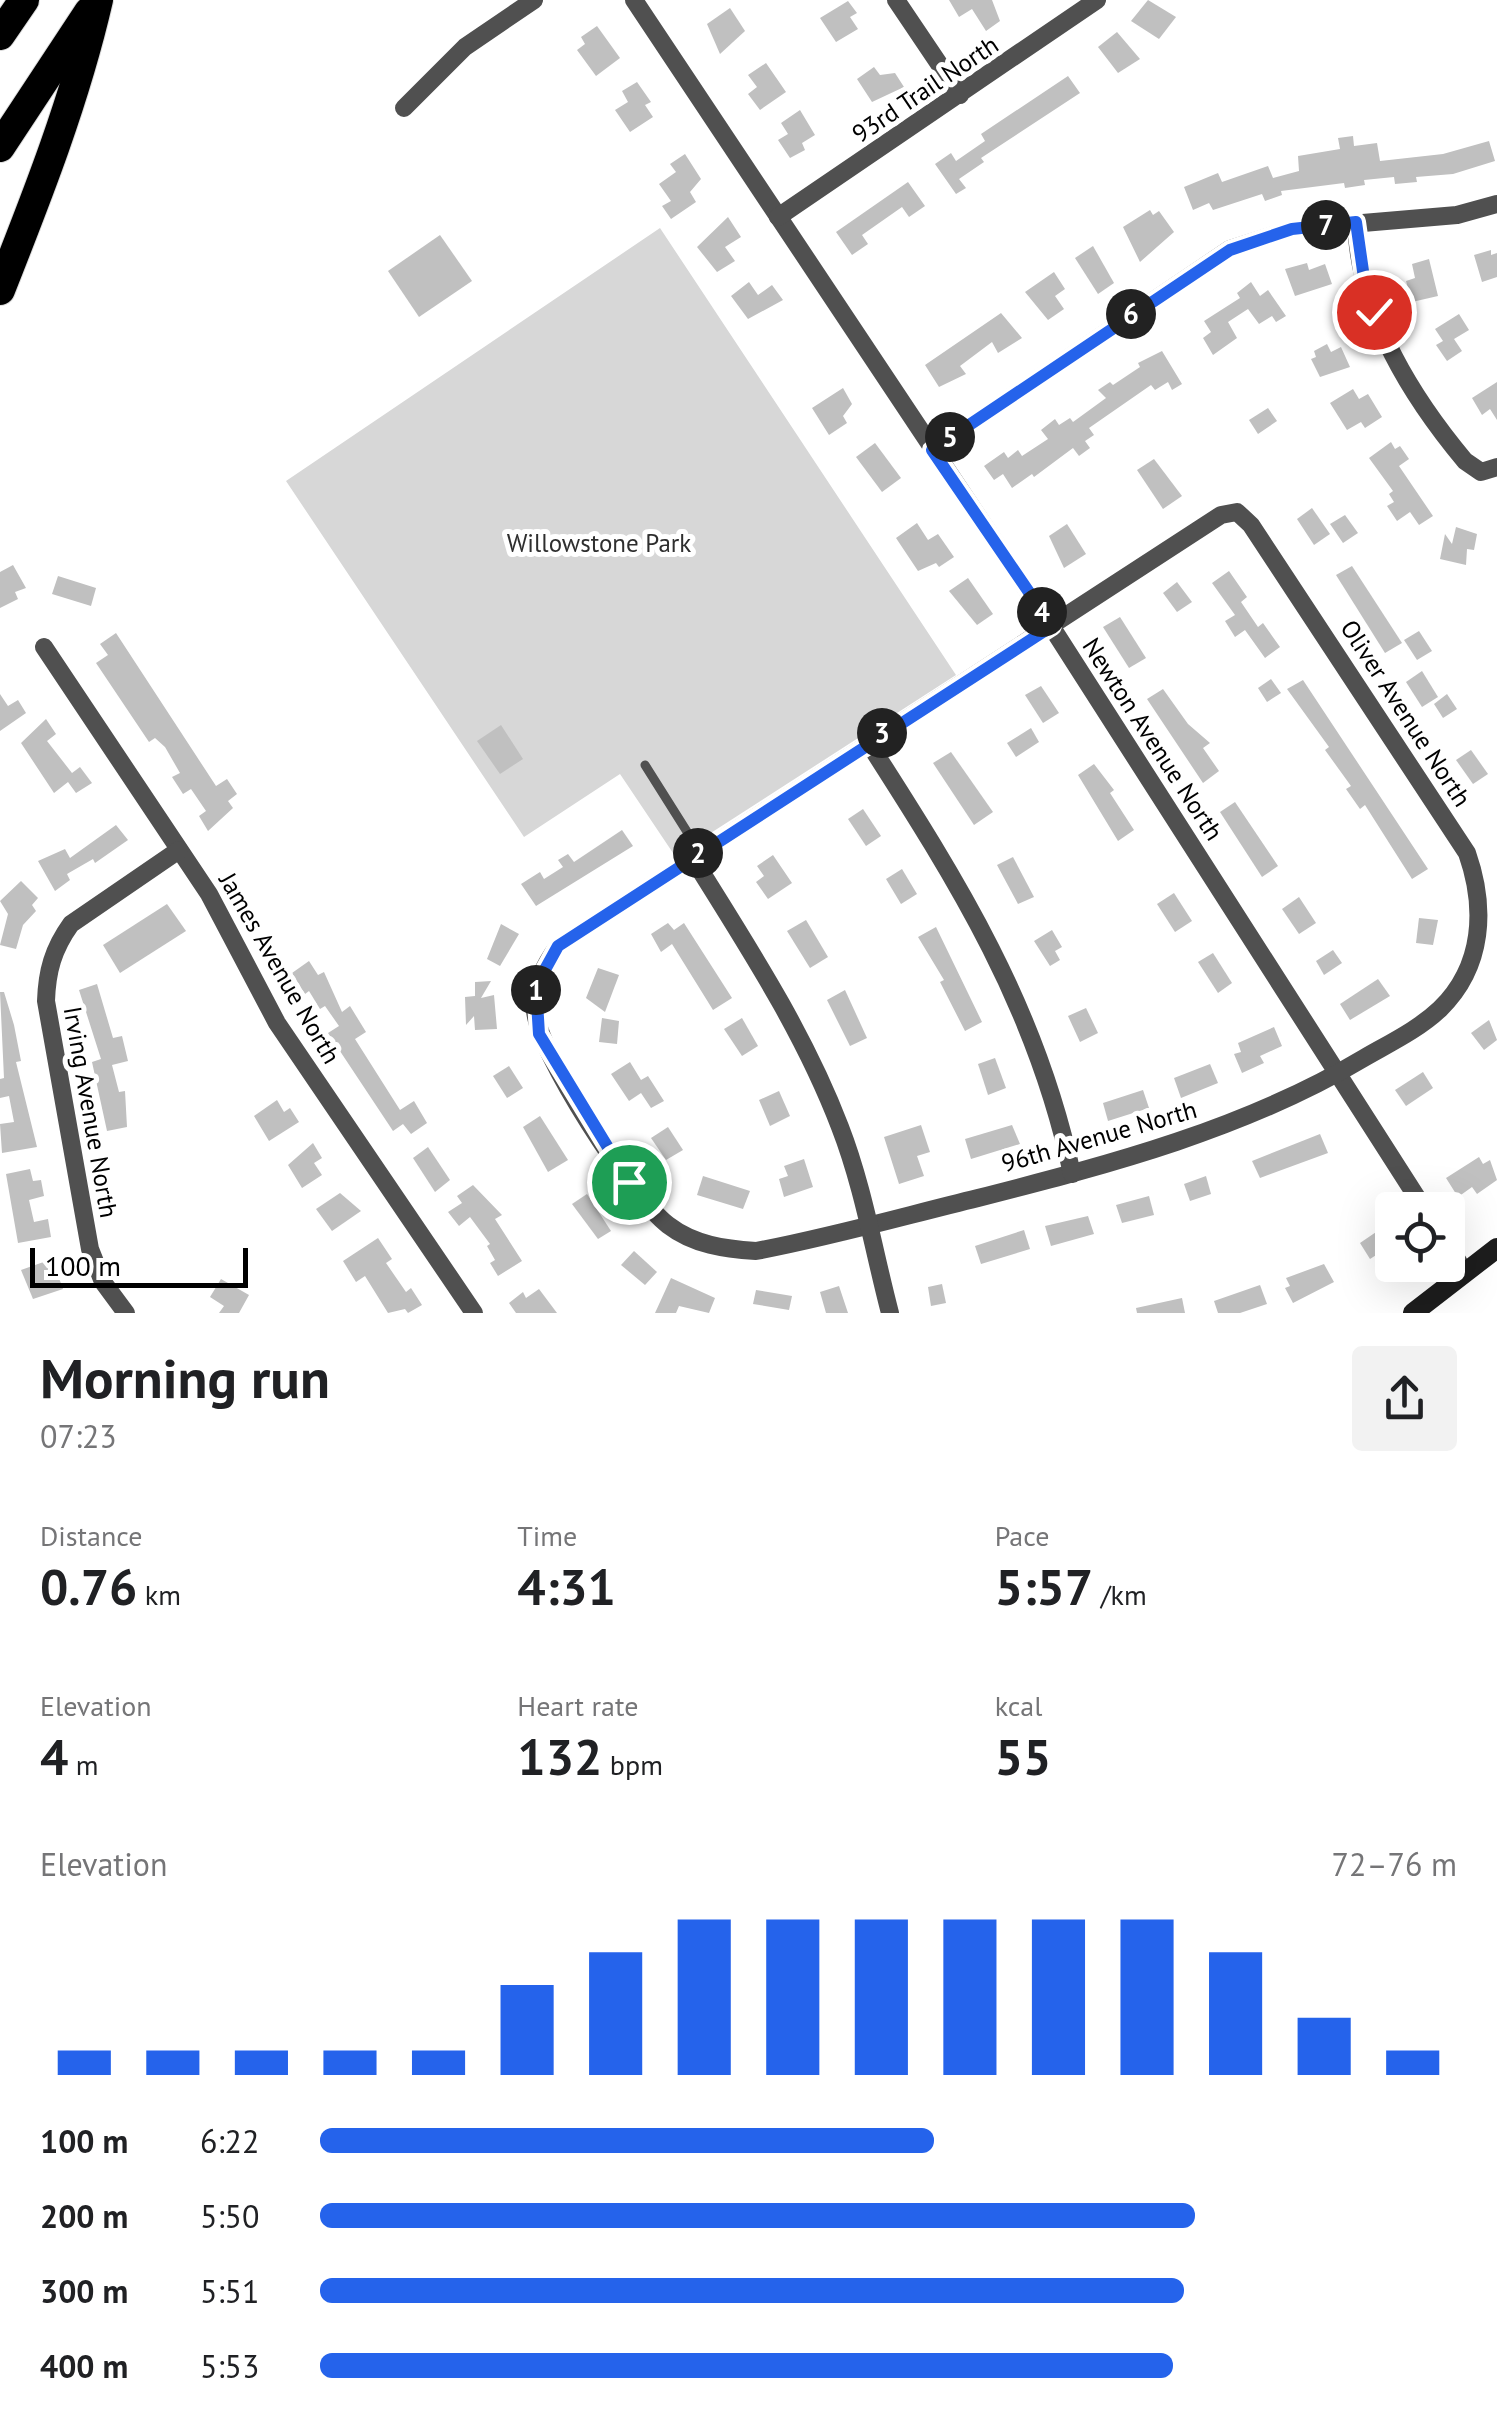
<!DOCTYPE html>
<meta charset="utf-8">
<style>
body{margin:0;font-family:"PT Sans",sans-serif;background:#f2f2f2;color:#202124;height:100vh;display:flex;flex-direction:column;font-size:38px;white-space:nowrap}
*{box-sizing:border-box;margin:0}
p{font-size:32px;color:#757577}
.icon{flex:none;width:55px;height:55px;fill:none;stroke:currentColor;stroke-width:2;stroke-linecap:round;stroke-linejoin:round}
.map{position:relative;height:1313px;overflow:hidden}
.drawer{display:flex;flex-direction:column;background:#fff;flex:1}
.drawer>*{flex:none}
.fabs{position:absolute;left:1375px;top:1192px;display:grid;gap:20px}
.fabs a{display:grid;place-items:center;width:90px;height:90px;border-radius:10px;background:#fff;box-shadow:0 10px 40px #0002;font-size:50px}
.scale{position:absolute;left:30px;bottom:25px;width:218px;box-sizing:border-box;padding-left:10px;border:5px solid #000;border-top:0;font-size:28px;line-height:35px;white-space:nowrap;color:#000;-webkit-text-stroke:8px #fff;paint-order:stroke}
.pin{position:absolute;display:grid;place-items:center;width:85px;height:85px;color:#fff;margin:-42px;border:5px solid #fff;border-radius:50%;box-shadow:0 2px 10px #0007}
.km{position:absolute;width:50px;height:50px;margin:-25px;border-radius:50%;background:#222;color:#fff;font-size:28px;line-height:50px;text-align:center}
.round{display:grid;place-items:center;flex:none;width:105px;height:105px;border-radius:10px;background:#f2f2f2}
.headline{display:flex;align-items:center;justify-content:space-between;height:170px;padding:0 40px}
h1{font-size:55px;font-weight:600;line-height:75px}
.figures{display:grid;grid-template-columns:repeat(3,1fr);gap:15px;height:170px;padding:10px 40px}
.figures div{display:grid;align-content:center}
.figures b{font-size:50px;font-weight:600}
.figures small{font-size:28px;font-weight:400}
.figures p{font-size:28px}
.chart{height:280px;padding:20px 40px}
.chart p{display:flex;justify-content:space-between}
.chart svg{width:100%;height:180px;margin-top:10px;stroke:#2563eb;stroke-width:6}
ul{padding:0 40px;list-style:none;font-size:32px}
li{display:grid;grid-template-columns:160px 120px 1fr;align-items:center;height:75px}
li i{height:25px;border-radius:12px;background:#2563eb}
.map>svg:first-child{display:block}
.green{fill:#d7d7d7}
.building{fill:#c0c0c0}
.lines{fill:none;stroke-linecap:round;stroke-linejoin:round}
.highway-casing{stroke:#dbdbdb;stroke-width:32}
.lane{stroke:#505050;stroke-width:9}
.street{stroke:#505050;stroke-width:18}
.secondary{stroke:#1d1d1d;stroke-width:20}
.highway{stroke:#000;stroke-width:30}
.route-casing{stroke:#fff;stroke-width:20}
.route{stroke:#2563eb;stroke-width:12}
.labels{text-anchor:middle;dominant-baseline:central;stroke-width:10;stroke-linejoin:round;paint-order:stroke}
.street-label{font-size:25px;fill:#000;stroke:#fff}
.park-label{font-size:25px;fill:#2e2e2e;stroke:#fff}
</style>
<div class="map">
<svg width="1497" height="1313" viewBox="0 0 1497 1313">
<rect width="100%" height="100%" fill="#fff"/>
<!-- green -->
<polygon class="green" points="660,228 956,675 675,856 620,774 524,837 286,481"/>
<!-- building -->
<g class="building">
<polygon points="949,0 992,0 1000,21 986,31 972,9 959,17"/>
<polygon points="1148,0 1176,17 1159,39 1131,21"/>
<polygon points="848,1 857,13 850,17 858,29 836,42 820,18"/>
<polygon points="730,8 745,31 720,54 707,24"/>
<polygon points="597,26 620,58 596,76 577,50 585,44 581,37"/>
<polygon points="1117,32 1140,59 1118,73 1098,47"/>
<polygon points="766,63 786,92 760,110 748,94 757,87 748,75"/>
<polygon points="874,67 880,75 895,73 904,87 872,102 857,79"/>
<polygon points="1068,76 1080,93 981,158 984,162 959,179 966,188 956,194 935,164 951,153 956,161 985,141 981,134"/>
<polygon points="637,82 651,102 645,105 653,117 630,132 615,110 628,102 622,91"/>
<polygon points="800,110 815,135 802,143 805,150 790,158 778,140 788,134 781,123"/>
<polygon points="1353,136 1354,146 1377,143 1380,161 1443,154 1489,141 1495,161 1453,174 1416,177 1417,182 1395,184 1394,177 1364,180 1365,185 1345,188 1344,183 1281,191 1282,195 1265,201 1262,194 1213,210 1209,203 1193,210 1184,187 1218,173 1222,182 1268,166 1273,178 1299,171 1298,156 1340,149 1338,138"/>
<polygon points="685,154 701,179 690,192 696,202 671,219 662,206 671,201 659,184 676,172 670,164"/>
<polygon points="908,182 925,206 909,217 902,207 862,235 868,244 852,255 836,232"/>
<polygon points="1150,210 1153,215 1159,211 1174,232 1140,262 1123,227"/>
<polygon points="728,217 741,237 725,247 735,261 717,272 697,247"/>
<polygon points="440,235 472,281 419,317 388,271"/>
<polygon points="1093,246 1114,283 1098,294 1075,258"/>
<polygon points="1491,250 1491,255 1497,253 1497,277 1482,282 1474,255"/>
<polygon points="1429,259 1438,296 1412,302 1406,281 1415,278 1412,264"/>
<polygon points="1307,263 1309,270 1325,264 1332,284 1295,296 1285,269"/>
<polygon points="1054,272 1065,289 1055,296 1064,309 1048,320 1025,292"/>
<polygon points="749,282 758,295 772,285 783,300 748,319 731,296"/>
<polygon points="1251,282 1260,296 1268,290 1286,316 1276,322 1272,316 1259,324 1248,309 1228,322 1237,338 1213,355 1203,338 1211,332 1204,321 1240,298 1237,293"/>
<polygon points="1001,313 1022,338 998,353 992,342 960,366 966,374 939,387 925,365"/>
<polygon points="1459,314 1469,330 1454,339 1462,351 1447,361 1436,345 1443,341 1435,329"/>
<polygon points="1327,344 1331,352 1341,347 1350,367 1320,377 1311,359 1316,357 1314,351"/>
<polygon points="1162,351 1182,384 1172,390 1168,382 1155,390 1151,385 1089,428 1094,435 1085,441 1090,448 1079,456 1073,448 1034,477 1032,474 1012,488 1003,474 994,480 984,466 1004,452 1008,458 1018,450 1022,456 1048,439 1041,430 1055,419 1059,425 1070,418 1073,422 1106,398 1098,390 1110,382 1113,385 1140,367 1138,363"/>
<polygon points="1497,382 1497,420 1490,409 1482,415 1472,398"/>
<polygon points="843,388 852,404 843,416 847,423 829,435 812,408"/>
<polygon points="1353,389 1359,399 1368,394 1382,417 1365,428 1361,422 1347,430 1330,403"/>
<polygon points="1268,408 1277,421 1258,434 1249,420"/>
<polygon points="1391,442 1395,449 1400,446 1409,459 1399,466 1433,516 1419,525 1410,512 1397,521 1387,506 1394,502 1389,494 1393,491 1369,458"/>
<polygon points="875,443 901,478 882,492 856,457"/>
<polygon points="1154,459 1182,496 1163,509 1137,470"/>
<polygon points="1312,508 1330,534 1314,545 1297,519"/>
<polygon points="1345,515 1358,533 1343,543 1330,524"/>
<polygon points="917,523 928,540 938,534 954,557 939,567 936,563 918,571 896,538"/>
<polygon points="1067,524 1086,554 1064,568 1049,536"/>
<polygon points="1456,527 1477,534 1474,550 1467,549 1466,565 1440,559 1445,534 1452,544"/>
<polygon points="13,565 26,588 15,592 18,599 0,608 0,572"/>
<polygon points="1352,566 1402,643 1385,653 1336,575"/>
<polygon points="1229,571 1247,597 1241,602 1258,627 1263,623 1280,647 1265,658 1245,630 1235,637 1225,621 1235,615 1212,583"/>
<polygon points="58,576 96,588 91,606 52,594"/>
<polygon points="968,578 993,614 977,625 949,591"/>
<polygon points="1177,582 1192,602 1177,612 1163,593"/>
<polygon points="1120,617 1146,658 1129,668 1103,627"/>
<polygon points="1419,631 1432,651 1417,660 1404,640"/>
<polygon points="116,633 216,786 227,779 237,794 228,801 233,808 208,831 199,816 206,811 191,789 183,794 172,777 180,773 165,747 155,738 149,742 96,663 108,655 100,644"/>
<polygon points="1422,671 1438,697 1422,707 1406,682"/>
<polygon points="1271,679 1281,693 1267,702 1258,688"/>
<polygon points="1303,680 1428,869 1412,879 1365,805 1360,809 1346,789 1351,786 1325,750 1329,747 1287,689"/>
<polygon points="1041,686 1059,713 1043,723 1025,695"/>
<polygon points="1163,689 1188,724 1210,743 1203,748 1219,771 1203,783 1147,699"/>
<polygon points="0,694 8,706 18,700 26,713 0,731"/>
<polygon points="1447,694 1457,709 1443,718 1434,704"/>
<polygon points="46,719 56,734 47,741 72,773 80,767 92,783 76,793 68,782 54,793 21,743"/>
<polygon points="501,725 523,759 500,774 477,741"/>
<polygon points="1031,728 1039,742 1016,757 1007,743"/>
<polygon points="1471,750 1488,774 1473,784 1456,760"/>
<polygon points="951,752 993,812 974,825 933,763"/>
<polygon points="1094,764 1114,790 1110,793 1134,830 1118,841 1078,775"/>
<polygon points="1235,802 1278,866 1262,877 1220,812"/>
<polygon points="863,809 881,836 866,846 848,819"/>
<polygon points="116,825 128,840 95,863 93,859 67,874 70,880 55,891 38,861 65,849 70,858"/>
<polygon points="622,830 633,846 536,906 521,884 540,872 544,879 563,867 558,860 568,854 574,862"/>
<polygon points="773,855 792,883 768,899 756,882 764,876 757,866"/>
<polygon points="1013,857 1034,897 1018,904 997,865"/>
<polygon points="902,869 917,894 901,904 886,879"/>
<polygon points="21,881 38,898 32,905 36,911 23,925 16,949 0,945 8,914 0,901"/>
<polygon points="1174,893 1192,921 1175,932 1157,904"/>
<polygon points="1299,897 1316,923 1299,934 1282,909"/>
<polygon points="167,904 186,931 120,973 103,945"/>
<polygon points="1419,918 1438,920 1433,945 1416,943"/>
<polygon points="806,920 828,957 810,968 787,931"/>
<polygon points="668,923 674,930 684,923 732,998 713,1010 672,944 661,952 651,934"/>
<polygon points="501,924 519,934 500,966 487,959"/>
<polygon points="936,927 982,1022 965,1031 940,982 944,980 918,937"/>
<polygon points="1052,930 1062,947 1055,951 1060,960 1050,966 1034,941"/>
<polygon points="1333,950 1342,963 1324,975 1316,961"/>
<polygon points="1213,953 1232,983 1218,993 1198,962"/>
<polygon points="309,961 318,975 324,972 342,1012 350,1006 366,1032 355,1039 400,1110 414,1101 427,1123 411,1134 403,1124 393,1131 328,1033 339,1026 325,1006 320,1009 309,991 305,994 292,973"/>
<polygon points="598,968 619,975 605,1012 586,998"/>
<polygon points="1378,979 1390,996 1350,1020 1340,1004"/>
<polygon points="491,981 481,998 494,995 497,1029 475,1030 474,1016 466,1025 465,997 475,996 475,982"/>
<polygon points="97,984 113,1038 122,1036 128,1061 112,1065 119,1092 125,1091 127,1127 107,1131 92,1062 101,1059 79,990"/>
<polygon points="845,990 867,1038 850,1046 827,1000"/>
<polygon points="0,992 4,992 14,1025 21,1061 16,1062 37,1147 2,1153 0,1124 14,1122 9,1096 0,1098 0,1079 4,1078"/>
<polygon points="1086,1008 1098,1033 1080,1042 1068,1016"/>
<polygon points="602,1018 619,1021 617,1044 599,1042"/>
<polygon points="742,1018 758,1046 742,1056 724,1029"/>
<polygon points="1489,1020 1497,1040 1484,1050 1471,1033"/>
<polygon points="1274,1027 1282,1046 1260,1056 1264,1063 1242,1073 1234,1054 1241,1052 1238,1043"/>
<polygon points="995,1058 1006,1088 988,1095 978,1064"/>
<polygon points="630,1062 641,1080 648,1076 664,1101 651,1108 641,1093 629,1101 611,1074"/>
<polygon points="1210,1064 1218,1083 1181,1098 1174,1078"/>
<polygon points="509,1066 523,1088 507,1098 493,1076"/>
<polygon points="1423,1072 1433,1088 1406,1106 1395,1090"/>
<polygon points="1143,1090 1149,1108 1108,1121 1103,1103"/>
<polygon points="779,1091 790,1116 770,1126 759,1100"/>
<polygon points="277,1100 284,1112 290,1108 299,1122 269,1141 254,1116"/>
<polygon points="540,1116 568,1160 548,1172 523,1127"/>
<polygon points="921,1125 930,1152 917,1156 924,1176 899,1184 884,1137"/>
<polygon points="1012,1125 1020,1144 971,1159 965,1139"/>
<polygon points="668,1127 683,1150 666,1160 651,1138"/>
<polygon points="1320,1134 1328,1153 1260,1178 1252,1161"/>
<polygon points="313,1143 322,1158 314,1163 322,1175 302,1188 288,1165"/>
<polygon points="428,1147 450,1180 435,1192 413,1158"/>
<polygon points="1479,1157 1483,1164 1490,1160 1497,1180 1477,1194 1472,1187 1458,1197 1446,1178"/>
<polygon points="804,1159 813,1187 784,1197 779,1179 788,1176 784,1166"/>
<polygon points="30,1169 33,1181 41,1180 44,1196 29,1200 34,1222 48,1219 51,1237 18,1243 6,1174"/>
<polygon points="703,1176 750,1191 743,1209 697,1195"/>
<polygon points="1206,1176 1211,1194 1190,1201 1184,1184"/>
<polygon points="473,1185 502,1215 495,1219 522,1261 498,1276 490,1263 495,1260 487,1246 490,1244 470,1217 459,1226 448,1212 462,1203 457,1196"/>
<polygon points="340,1193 361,1211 332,1231 316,1209"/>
<polygon points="587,1194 611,1231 598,1239 572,1204"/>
<polygon points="1149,1196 1154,1215 1122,1223 1116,1205"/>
<polygon points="1088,1216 1094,1234 1051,1246 1045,1226"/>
<polygon points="1382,1228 1392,1245 1370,1259 1360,1243"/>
<polygon points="1024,1230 1030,1249 981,1264 975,1246"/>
<polygon points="378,1238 392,1259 386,1263 406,1292 411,1288 422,1305 408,1313 405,1309 388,1313 365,1276 356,1282 343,1261"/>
<polygon points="634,1251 657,1272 645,1285 621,1265"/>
<polygon points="52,1259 63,1289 33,1299 21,1270"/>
<polygon points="1324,1264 1334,1282 1293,1303 1285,1288 1290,1286 1286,1278"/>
<polygon points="671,1278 715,1298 709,1313 679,1306 676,1313 655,1313"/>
<polygon points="221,1279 249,1295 239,1313 219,1313 224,1306 210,1297"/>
<polygon points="942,1284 946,1303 931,1306 928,1287"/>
<polygon points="1260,1285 1267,1304 1240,1313 1218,1313 1214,1301"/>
<polygon points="839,1286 848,1313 826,1313 820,1292"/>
<polygon points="539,1289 557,1313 516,1313 509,1303 523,1292 526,1298"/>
<polygon points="756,1290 792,1296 789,1310 753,1304"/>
<polygon points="1182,1298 1185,1313 1137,1313 1136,1308"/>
</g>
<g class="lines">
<!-- highway casing -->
<g class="highway-casing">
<g id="highway">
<polyline points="0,35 24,0"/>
<polyline points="0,147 89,12"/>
<path d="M0 290C38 194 75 100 98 0"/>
</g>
</g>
<!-- lane -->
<polyline class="lane" points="645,765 691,838 692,857"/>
<!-- street -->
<g class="street">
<polyline points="634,0 1051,626 1425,1210"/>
<polyline points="896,0 960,95"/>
<polyline points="404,108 465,47 534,0"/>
<polyline points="778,217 1097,0"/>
<path d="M1356 223C1359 311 1409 394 1465 461L1481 472 1497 467"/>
<polyline points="932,450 1230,249 1292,229 1457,215 1497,204"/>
<path d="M1237 512 1251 525 1467 853C1486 907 1484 966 1440 1009 1419 1029 1390 1043 1364 1058 1245 1129 1111 1164 978 1198 904 1216 831 1237 756 1251 725 1249 694 1245 668 1225 633 1199 537 1052 535 1010 534 985 544 965 558 946L1221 515Z"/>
<polyline points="44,647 209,894 277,1023 474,1313"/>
<path d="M868 742C958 882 1037 1008 1072 1174"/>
<path d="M692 857C746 944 803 1030 840 1127 863 1186 874 1252 890 1313"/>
<polyline points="1448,1245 1464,1271"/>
<path d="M126 1313 103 1282 90 1249 46 1001C47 971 53 949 71 924L179 850"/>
</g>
<!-- secondary -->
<polyline class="secondary" points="1413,1313 1497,1248"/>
<!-- highway -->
<use href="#highway" class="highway"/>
</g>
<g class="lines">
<!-- route casing -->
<g class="route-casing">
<polyline id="route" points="629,1182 539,1034 536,986 558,946 1052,626 932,450 1230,250 1292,229 1356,222 1364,278 1374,312"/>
</g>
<!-- route -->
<use href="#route" class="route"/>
</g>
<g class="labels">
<!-- street labels -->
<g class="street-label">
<text transform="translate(925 89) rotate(-34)">93rd Trail North</text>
<text transform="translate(1406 713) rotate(57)">Oliver Avenue North</text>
<text transform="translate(1153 739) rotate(57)">Newton Avenue North</text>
<text transform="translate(280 968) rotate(60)">James Avenue North</text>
<text transform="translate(91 1112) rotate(80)">Irving Avenue North</text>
<text transform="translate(1099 1136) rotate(-16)">96th Avenue North</text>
</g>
<!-- park labels -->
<g class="park-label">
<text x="599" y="543">Willowstone Park</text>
</g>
</g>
</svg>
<div class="fabs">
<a><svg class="icon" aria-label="locate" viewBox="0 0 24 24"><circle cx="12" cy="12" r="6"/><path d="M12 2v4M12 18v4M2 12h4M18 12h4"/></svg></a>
</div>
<div class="scale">100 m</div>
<div class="pin" style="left:629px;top:1182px;background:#1e9e55"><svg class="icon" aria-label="arrive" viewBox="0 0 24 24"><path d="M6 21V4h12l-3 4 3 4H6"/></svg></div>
<div class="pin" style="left:1374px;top:312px;background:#d93025"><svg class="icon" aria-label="check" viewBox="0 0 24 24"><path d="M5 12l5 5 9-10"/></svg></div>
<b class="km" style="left:536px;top:990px">1</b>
<b class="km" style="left:698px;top:853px">2</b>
<b class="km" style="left:882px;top:733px">3</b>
<b class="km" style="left:1042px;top:612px">4</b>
<b class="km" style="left:950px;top:437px">5</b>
<b class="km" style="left:1131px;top:314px">6</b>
<b class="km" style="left:1326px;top:225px">7</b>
</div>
<section class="drawer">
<div class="headline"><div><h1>Morning run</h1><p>07:23</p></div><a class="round"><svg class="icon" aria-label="share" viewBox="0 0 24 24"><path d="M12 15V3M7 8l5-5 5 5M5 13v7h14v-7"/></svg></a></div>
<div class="figures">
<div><p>Distance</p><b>0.76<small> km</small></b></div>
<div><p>Time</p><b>4:31</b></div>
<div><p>Pace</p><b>5:57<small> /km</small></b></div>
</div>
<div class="figures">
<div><p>Elevation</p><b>4<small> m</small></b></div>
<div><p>Heart rate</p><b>132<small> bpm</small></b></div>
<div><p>kcal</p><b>55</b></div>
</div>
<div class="chart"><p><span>Elevation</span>72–76 m</p>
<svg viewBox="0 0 160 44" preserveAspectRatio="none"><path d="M5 44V38M15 44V38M25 44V38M35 44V38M45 44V38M55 44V22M65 44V14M75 44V6M85 44V6M95 44V6M105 44V6M115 44V6M125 44V6M135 44V14M145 44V30M155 44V38"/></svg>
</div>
<ul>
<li><b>100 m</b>6:22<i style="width:54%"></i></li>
<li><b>200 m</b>5:50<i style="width:77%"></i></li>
<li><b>300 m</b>5:51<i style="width:76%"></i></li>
<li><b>400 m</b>5:53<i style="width:75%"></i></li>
</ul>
</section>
